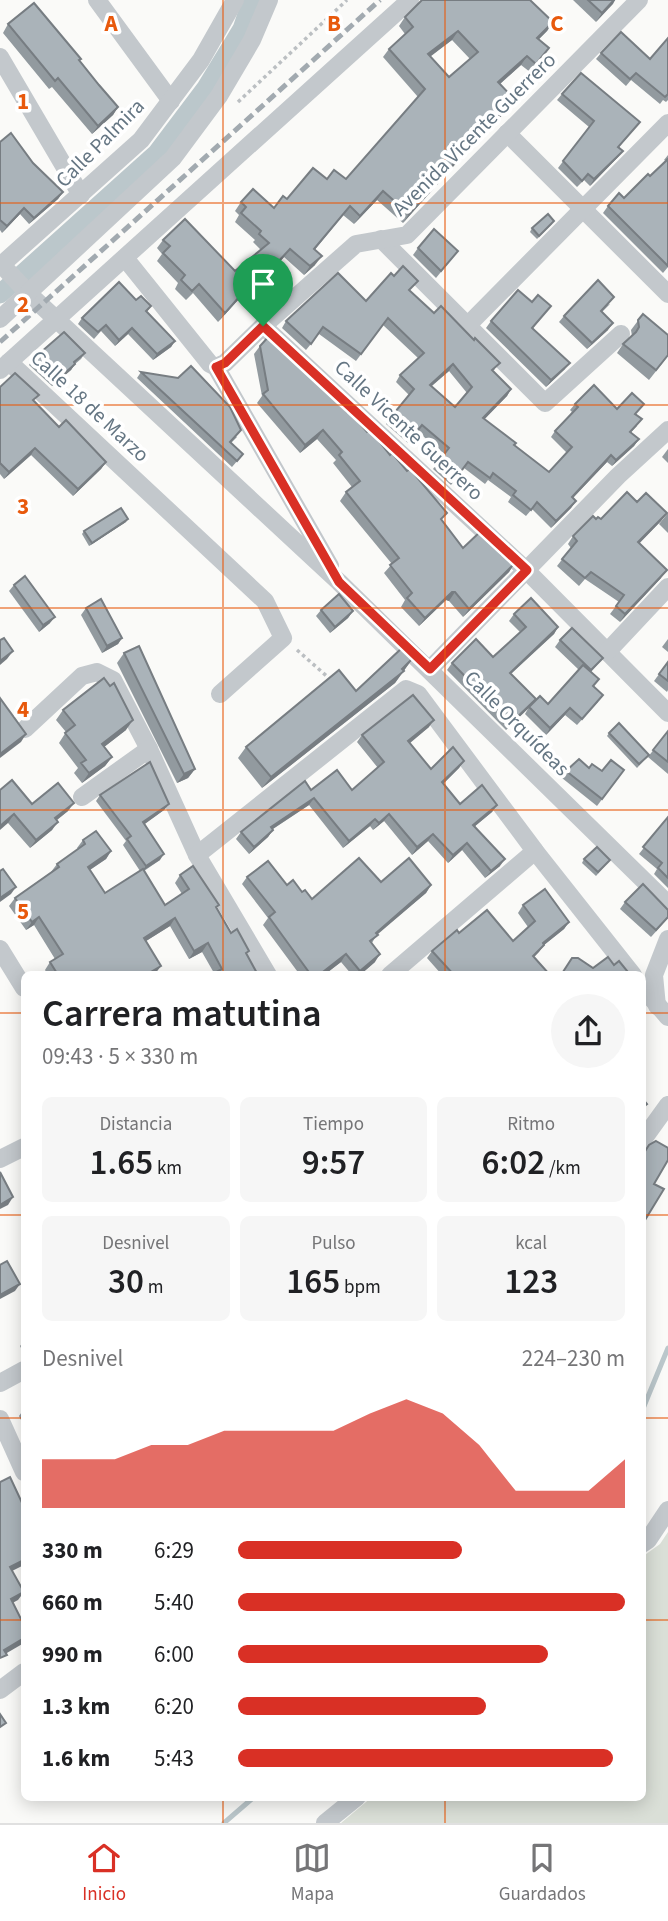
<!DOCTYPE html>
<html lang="es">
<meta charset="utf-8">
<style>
body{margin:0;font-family:"Source Sans 3",sans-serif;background:#f6f6f6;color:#202124;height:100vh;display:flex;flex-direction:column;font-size:26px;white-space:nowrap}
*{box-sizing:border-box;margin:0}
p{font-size:23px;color:#757577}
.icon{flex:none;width:38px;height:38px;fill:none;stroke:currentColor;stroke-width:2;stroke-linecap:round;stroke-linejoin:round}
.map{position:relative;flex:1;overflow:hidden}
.sheet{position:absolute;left:21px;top:971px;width:625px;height:830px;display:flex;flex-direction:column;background:#fff;border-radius:10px;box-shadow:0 4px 18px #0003}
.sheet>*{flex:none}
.pin{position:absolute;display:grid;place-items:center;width:60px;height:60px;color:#fff;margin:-72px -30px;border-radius:50% 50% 50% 0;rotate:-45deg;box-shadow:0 0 7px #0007}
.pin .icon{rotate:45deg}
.round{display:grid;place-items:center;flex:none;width:74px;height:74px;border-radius:37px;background:#f6f6f6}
.headline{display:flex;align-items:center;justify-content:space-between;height:119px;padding:0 21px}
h1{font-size:38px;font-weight:600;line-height:52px}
.figures{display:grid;grid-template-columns:repeat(3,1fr);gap:10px;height:119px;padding:7px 21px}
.figures div{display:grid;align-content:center;border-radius:10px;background:#f6f6f6;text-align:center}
.figures b{font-size:35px;font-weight:600}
.figures small{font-size:19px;font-weight:400}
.figures p{font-size:19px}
.chart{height:196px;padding:14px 21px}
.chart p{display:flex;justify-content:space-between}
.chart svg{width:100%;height:126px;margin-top:7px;fill:#d93025;opacity:.7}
ul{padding:0 21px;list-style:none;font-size:23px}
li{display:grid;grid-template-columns:112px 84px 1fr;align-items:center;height:52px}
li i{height:18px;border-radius:9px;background:#d93025}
.dock{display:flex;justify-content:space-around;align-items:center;height:98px;border-top:2px solid #e0e0e0;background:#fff;font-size:19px;color:#757577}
.dock a{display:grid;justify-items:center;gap:4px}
.dock .active{color:#d93025}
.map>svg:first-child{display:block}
.green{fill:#dadfd7}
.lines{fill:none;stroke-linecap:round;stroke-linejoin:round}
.stream{stroke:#bbc7cb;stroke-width:5}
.canal{stroke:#bbc7cb;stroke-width:19}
.path{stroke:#bbbfc2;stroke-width:3.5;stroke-dasharray:3.5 3.5;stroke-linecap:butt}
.street{stroke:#c3c8cc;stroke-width:18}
.rail{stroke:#a2aab0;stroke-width:5;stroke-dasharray:10 5;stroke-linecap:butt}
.wall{fill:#929a9f;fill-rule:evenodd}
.shaded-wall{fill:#777d82}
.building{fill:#aab3b9;stroke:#777d82;stroke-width:2;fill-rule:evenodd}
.route-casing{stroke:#fff;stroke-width:14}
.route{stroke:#d93025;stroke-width:9}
.grid{fill:none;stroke:#e8590c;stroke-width:2;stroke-opacity:0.55}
.labels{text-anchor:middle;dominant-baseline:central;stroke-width:7;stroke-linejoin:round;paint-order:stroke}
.street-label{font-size:21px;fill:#657683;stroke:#fff}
.grid-label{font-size:23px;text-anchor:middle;font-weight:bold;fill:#e8590c;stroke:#fff;stroke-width:7;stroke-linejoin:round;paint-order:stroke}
</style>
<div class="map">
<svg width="668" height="1823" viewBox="0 0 668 1823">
<rect width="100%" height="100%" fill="#fafaf8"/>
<!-- green -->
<polygon class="green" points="668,1532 668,1823 341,1823 372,1797 642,1797 642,1557 660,1544"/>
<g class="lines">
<!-- stream -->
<g class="stream">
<polyline points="642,1411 668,1348"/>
<polyline points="224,1823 254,1797"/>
</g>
<!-- canal -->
<polyline class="canal" points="0,294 157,153 206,88 242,29 252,0"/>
<!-- path -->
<g class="path">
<polyline points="238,102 347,0"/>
<polyline points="297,650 330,679"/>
</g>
<!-- street -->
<g class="street">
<polyline points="97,0 171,101"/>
<polyline points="0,57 81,195"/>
<polyline points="507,133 668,294"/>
<polyline points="381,239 545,403 621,334"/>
<polyline points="125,258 210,364 216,367 330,566"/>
<polyline points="0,263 29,294 339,582 668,904"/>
<polyline points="0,266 141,140 201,60 235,0"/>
<polyline points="0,319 173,158 219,96 252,40 269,0"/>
<polyline points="263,326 526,570 668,713"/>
<polyline points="467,326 668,123"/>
<polyline points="9,362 265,601 283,638 220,694"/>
<polyline points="216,367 225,363 263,326 356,244 407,235 639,0"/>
<polyline points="0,370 410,0"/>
<polyline points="607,652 668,587"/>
<polyline points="430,669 618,476 668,430"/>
<polyline points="25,729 82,676 97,672 113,680 149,749 197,855 268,975"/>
<polyline points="82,797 149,749"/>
<polyline points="197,855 406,689 418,694 535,851 633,975"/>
<polyline points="0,949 24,988"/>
<polyline points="390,975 535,851"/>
<polyline points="642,987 668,1017"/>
<polyline points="657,1006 654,975 668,939"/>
<polyline points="642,1141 668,1105"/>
<polyline points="0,1159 24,1147"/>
<polyline points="0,1383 24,1370"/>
<polyline points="0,1419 24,1472"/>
<polyline points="642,1544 648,1540 668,1510"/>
<polyline points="0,1690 24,1672"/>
<polyline points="325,1823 357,1797"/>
</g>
<!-- rail -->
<polyline class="rail" points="0,342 380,0"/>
</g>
<!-- wall -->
<g class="wall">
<polygon points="573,0 615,0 596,22"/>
<path d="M405 17 553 22 547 31 538 40 543 57 530 72 521 65 500 84 516 101 509 109 483 133 403 223 377 200 354 224 343 215 314 249 315 265 304 275 284 257 251 293 248 289 218 322 193 293 186 300 175 289 178 283 157 261 162 254 157 248 163 240 235 271 261 250 253 242 255 240 235 222 239 215 235 211 241 202 274 208 287 199 327 179H346L418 97 383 57 389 49 405 34 399 26ZM452 40 470 59 449 77 430 56Z"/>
<polygon points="8,24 80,61 99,85 118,107 113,115 92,134 52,87 49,89 3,33"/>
<polygon points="668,38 668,100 666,102 663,100 660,104 631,80 626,86 596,59 601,53 650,59"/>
<polygon points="562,94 640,122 619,147 623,151 618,157 590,186 584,180 577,187 558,168 589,127 557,100"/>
<polygon points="0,142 33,163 63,192 58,199 29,224 20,214 2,233 0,230"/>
<polygon points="668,155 668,267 663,273 603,213 608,206 624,198 650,176 666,161 664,160"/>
<polygon points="552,224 537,239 530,232 532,228"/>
<polygon points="418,248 458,251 436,278 413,255"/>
<polygon points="136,300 151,306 147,312 175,341 171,347 153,360 128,334 115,346 101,331 94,339 78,324 82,318"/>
<path d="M366 301 495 369 493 371 511 389 507 396 484 419 514 445 549 472 567 453 551 437 555 431 572 412 570 410 575 404 617 409 636 414 637 426 631 432 639 439 634 446 612 466 607 462 573 498 576 501 571 508 551 528 532 509 526 516 508 502 511 497 488 480 485 484 464 468 451 485 433 469 444 454 417 431 408 443 386 424 409 395 396 382 400 375 418 358 383 325 356 361 319 334 306 350 282 328 286 321ZM449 371 467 393 455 407 431 386Z"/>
<polygon points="532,302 551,306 533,328 565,369 546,387 486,328 491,321"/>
<polygon points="610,304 602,312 608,330 587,349 559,322 564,316"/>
<polygon points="643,314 668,356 649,380 617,353 623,344 632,336 631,330"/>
<polygon points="260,346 442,520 463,548 501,554 514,564 509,572 463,617 449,601 446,600 419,626 401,607 405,600 384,573 392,564 340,501 346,492 352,487 333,463 336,460 317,439 300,453 257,403 262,396 254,354"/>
<polygon points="85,353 81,359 75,364 71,370 52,386 29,365 33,359"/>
<polygon points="141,372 237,437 231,443 243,454 232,467 137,378"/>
<polygon points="0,387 34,402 59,427 106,462 101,469 73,496 31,455 4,479 0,474"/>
<polygon points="668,449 668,463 662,457"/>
<polygon points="637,502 667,513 661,521 639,543 661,578 620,622 610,614 619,602 585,579 579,586 557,566 571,548 568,544 573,536 596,519 601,519"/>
<polygon points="668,513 668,533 659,524"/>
<polygon points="126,522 89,546 82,534 84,531"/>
<polygon points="14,585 50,623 39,632 9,591"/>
<polygon points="86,608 122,638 118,644 102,653 81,615"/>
<polygon points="321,610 353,611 348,618 330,633 316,616"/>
<polygon points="514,614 558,627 554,634 511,674 531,705 548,704 579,670 555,647 560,640 603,658 591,672 598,702 577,725 565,715 546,735 525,714 529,707 506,730 447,670 452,663 493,657 520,632 509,621"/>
<polygon points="668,639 668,652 662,647"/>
<polygon points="124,653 195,769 188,778 177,783 117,663"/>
<polygon points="413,658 395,683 262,788 238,758 246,747 356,691"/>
<polygon points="668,662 668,690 667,692 654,681"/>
<polygon points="63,710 126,730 104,747 112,757 105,766 82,783 74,773 78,768 59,743 66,732 56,720"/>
<polygon points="429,727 409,743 431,769 464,761 459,768 443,784 460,804 497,805 492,812 475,826 500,866 485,878 462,850 448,863 428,841 412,855 384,821 373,830 370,826 343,848 309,805 273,829 268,837 249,854 236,839 241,832 311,790 352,790 378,768 357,742 362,735"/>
<polygon points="668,731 668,774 648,757"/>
<polygon points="609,733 649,755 637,768 607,736"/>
<polygon points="589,768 602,771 624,770 597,806 562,778 566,771"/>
<polygon points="0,790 32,804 68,811 57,820 52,830 30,848 8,823"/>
<polygon points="100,795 169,804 164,810 144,824 160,860 144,871 165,905 182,894 175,883 180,875 217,908 231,933 247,955 214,973 202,952 189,959 170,926 146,941 155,974 154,975 48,975 45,970 50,962 55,959 34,925 26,930 9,906 15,898 51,872 57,864 78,849 77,848 83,840 111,851 106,859 90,870 105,893 140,871 123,845 126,841 96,801"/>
<polygon points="668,817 668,888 654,874 657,869 639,854"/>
<polygon points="584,859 610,860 596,876 582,863"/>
<polygon points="247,877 287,885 302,892 312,899 381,882 431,885 426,893 377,934 372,943 375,962 360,975 352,975 341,962 324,975 300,975 263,925 268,918 242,884"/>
<polygon points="625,902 668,918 651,937 620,909"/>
<polygon points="523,905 569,922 564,929 544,945 534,957 550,975 442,975 427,958 432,951 459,933 513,941 528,927 518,913"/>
<polygon points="24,1341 24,1354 20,1346"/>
<polygon points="24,1409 24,1426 19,1416"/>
</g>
<!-- shaded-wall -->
<g class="shaded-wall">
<polygon points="614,0 615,0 613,4 596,22 602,13"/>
<polygon points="553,22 547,31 531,47 537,38"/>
<polygon points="458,31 452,40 422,63 428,54"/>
<polygon points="527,56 521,65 492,91 498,82"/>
<polygon points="516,101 509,109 483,133 403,223 409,214 489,124"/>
<polygon points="118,107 113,115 92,134 98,126"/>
<polygon points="623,151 618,157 590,186 594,179"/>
<polygon points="383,191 377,200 354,224 360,216"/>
<polygon points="63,192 58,199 29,224 34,218"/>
<polygon points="350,206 343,215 308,258 314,249"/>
<polygon points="24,208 20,214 2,233 7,226"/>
<polygon points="290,249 284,257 251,293 257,284"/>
<polygon points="322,256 315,265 304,275 310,266"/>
<polygon points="254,280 248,289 218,322 225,313"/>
<polygon points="613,323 608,330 587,349 592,343"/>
<polygon points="132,328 128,334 115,346 119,340"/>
<polygon points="175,341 171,347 153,360 157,354"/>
<polygon points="570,363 565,369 546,387 551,380"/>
<polygon points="75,364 71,370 52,386 56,381"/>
<polygon points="453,364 449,371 425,392 430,385"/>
<polygon points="511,389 507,396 479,425 483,418"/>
<polygon points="323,430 317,439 300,453 305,445"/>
<polygon points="639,439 634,446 612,466 616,460"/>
<polygon points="35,448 31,455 4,479 9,472"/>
<polygon points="611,455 607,462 567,504 572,497"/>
<polygon points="106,462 101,469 73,496 78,489"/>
<polygon points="576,501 571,508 551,528 556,521"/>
<polygon points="667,513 661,521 633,550 638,542"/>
<polygon points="128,519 126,522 89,546 92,543"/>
<polygon points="514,564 509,572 463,617 469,609"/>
<polygon points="667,570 661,578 620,622 625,614"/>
<polygon points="452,592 455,592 449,601 446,600 419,626 425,618"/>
<polygon points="353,611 348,618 330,633 335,627"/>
<polygon points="55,617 50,623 39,632 43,625"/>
<polygon points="558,627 554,634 505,679 510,673"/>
<polygon points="122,638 118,644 102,653 107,646"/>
<polygon points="13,651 7,659 0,665 0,661"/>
<polygon points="413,658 395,683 262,788 271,777"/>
<polygon points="536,699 531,706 506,730 511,723"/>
<polygon points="570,708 565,715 546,735 550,728"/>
<polygon points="133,720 126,730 95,754 102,744"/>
<polygon points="434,720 429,727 403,749 408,741"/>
<polygon points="26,734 21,742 0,758 0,754"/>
<polygon points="112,757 105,766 82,783 89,773"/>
<polygon points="464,761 459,768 437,790 442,782"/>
<polygon points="195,769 188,778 177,783 184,774"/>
<polygon points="314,798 309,805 265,834 271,827"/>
<polygon points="74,803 68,811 49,826 55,818"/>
<polygon points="169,804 164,810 138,829 143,822"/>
<polygon points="497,805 492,812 468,832 473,825"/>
<polygon points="14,814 8,823 0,830 0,826"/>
<polygon points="389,814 384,821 373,830 379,823"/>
<polygon points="375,819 370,826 343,848 349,841"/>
<polygon points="58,822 52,830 30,848 36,840"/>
<polygon points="273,830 268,837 249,854 254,847"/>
<polygon points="433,834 428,841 412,855 417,847"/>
<polygon points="467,843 462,850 448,863 453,855"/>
<polygon points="111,851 106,859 82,875 88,867"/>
<polygon points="164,854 160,860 141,872 146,866"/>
<polygon points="505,859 500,866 485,878 491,871"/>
<polygon points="431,885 426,893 371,940 376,933"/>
<polygon points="16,887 11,894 0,902 0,898"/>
<polygon points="39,917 34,925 26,930 32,922"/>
<polygon points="175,918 170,926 138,946 144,938"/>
<polygon points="569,922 564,929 544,945 539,952 528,963 543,943"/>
<polygon points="208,943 202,952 189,959 194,951"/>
<polygon points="346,954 341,962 324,975 319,975"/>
<polygon points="380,954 375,962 360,975 358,975 360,971"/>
<polygon points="161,966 155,974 149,975 151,972"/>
<polygon points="13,1197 8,1205 0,1209 0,1205"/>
<polygon points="20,1284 15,1291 0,1299 0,1295"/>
<polygon points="24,1560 24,1565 4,1575 10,1567"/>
<polygon points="24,1592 18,1600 5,1607 11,1599"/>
<polygon points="24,1638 24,1643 0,1657 4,1650"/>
</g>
<!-- building -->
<g class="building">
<path d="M422 0H530L553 22 537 38 549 48 536 64 527 56 498 82 516 101 489 124 409 214 383 191 360 216 350 206 314 249 322 256 310 266 290 249 257 284 254 280 225 313 199 284 192 291 181 280 185 275 163 253 170 246 163 240 185 219 235 271 269 243 259 234 261 231 241 213 246 207 241 202 253 189 274 208 283 196 287 199 313 168 327 179 334 170 346 179 425 89 389 49 413 27 405 17ZM458 31 478 52 449 77 428 54Z"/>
<polygon points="588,0 614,0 602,13"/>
<polygon points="34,3 81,59 79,60 99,85 118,107 98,126 58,78 55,81 8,24"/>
<polygon points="621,32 650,59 668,38 668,94 665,97 636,73 630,79 601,53"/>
<polygon points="581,73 640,122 618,147 623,151 594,179 588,174 582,181 563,161 594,121 562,94"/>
<polygon points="11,133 33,163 63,192 34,218 24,208 7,226 0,220 0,142"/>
<polygon points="668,159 668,266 608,206 619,193 624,198 648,174 650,176"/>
<polygon points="548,214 554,221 539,236 532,228"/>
<polygon points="434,229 458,251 441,271 418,248"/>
<path d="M403 266 418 281 409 290 434 313 441 306 474 340 475 338 500 363 492 370 511 389 483 418 516 443 514 445 549 472 572 447 555 431 578 407 575 404 594 385 617 409 632 393 644 404 635 414 642 419 630 432 639 439 616 460 611 455 572 497 576 501 556 521 537 502 531 510 513 495 516 491 493 473 490 478 468 462 456 478 438 462 449 448 422 425 413 436 390 418 414 389 400 375 424 353 388 318 361 354 323 327 311 344 286 321 338 273 366 301 391 273 394 276ZM453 364 472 387 455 407 430 385Z"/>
<polygon points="598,280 614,297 601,311 613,323 592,343 564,316"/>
<polygon points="119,282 136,300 141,296 151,306 146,311 175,341 157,354 132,328 119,340 106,325 98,332 82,318"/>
<polygon points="518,290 532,302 538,295 551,306 532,328 570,363 551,380 491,321"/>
<polygon points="643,314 668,335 668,355 656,370 623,344 636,332 639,327 638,320"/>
<polygon points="64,332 85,353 74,362 75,364 56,381 33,359"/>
<polygon points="270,335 315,376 347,412 349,411 367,432 370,430 390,455 392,453 407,471 410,469 447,513 441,519 463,548 481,531 501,554 504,551 514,564 469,609 455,592 452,592 425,618 407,598 412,593 390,565 399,558 346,492 360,481 339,455 342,452 323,430 305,445 263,394 268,390 260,346"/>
<polygon points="191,366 230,407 241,430 230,442 243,454 237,461 141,372 178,378"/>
<polygon points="15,373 39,395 33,400 59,427 66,420 106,462 78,489 35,448 9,472 0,463 0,387"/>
<polygon points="627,492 637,502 646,493 667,513 638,542 667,570 625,614 616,606 624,595 591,572 585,578 562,559 577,541 573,536 593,516 596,519 598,517 601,519"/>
<polygon points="121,508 128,519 92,543 84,531"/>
<polygon points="25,576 55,617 43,625 14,585"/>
<polygon points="339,594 353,611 335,627 321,610"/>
<polygon points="531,598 558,627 510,673 536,699 511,723 452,663 476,639 493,657 526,627 514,614"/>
<polygon points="101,599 122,638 107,646 86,608"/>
<polygon points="572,628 603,658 591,670 560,640"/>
<polygon points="4,638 13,651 0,661 0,640"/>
<polygon points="139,646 195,769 184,774 124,653"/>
<polygon points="403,647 413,658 402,669 404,671 271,777 246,747 339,670 356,691"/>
<polygon points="668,662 668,681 659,674"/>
<polygon points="583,665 599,679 593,686 603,695 582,719 570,708 550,728 529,707 540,696 548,704"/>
<polygon points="104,678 110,686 114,683 133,720 102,744 112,757 89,773 81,763 86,760 65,733 75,725 63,710"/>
<polygon points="413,695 434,720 408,741 431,769 453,747 464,761 442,782 460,804 482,785 497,805 473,825 505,859 491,871 467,843 453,855 433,834 417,847 389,814 379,823 375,819 349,841 314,798 271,827 273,830 254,847 241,832 305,781 311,790 337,770 352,790 384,762 362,735"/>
<polygon points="0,698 26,734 0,754"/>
<polygon points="619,723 649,755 639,764 609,733"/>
<polygon points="668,731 668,762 653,750"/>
<polygon points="579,759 589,768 592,764 602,771 611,760 624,770 602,799 566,771"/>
<polygon points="150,762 169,804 143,822 164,854 146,866 127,839 131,836 100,795"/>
<polygon points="12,780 32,804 58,783 74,803 55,818 58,822 36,840 14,814 0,826 0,790"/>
<polygon points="668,817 668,878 658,868 662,863 643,847"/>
<polygon points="96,831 111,851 88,867 105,893 143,869 165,905 189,889 180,875 193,866 219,905 216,907 231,933 237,929 249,951 246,953 258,975 211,975 222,969 208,943 194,951 175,918 144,938 161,966 151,972 152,975 58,975 50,962 63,954 39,917 32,922 15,898 59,867 57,864 85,844 83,840"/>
<polygon points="597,847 610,860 598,872 584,859"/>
<polygon points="359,858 381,882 409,858 431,885 376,933 378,935 370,941 380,954 360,971 346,954 319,975 311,975 269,917 275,912 247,877 268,861 287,885 293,880 302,892 305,890 312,899"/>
<polygon points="3,869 16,887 0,898 0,871"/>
<polygon points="643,884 668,910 668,917 656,930 625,902"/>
<polygon points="545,889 569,922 543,943 544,945 533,956 550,975 454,975 432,951 457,930 459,933 487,910 513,941 535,921 523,905"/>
<polygon points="608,957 614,965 619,961 628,972 624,975 561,975 572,958 578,958 593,968"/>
<polygon points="642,1098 647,1104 642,1108"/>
<polygon points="656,1141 668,1148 668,1160 654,1184 664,1189 642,1225 642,1156 649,1145"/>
<polygon points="0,1172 13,1197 0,1205"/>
<polygon points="7,1261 20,1284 0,1295 0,1265"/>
<polygon points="10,1477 24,1507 24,1560 10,1567 24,1592 11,1599 24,1625 24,1638 4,1650 7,1655 0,1658 0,1482"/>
<polygon points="0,1714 6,1723 0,1727"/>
</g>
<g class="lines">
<!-- route casing -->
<g class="route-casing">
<polygon id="route" points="263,326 527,570 430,669 339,582 216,367 225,363"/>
</g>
<!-- route -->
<use href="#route" class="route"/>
</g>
<!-- grid -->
<path class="grid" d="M223 0V975M445 0V975M0 203H668M0 405H668M0 608H668M0 810H668M0 1013H24M642 1013H668M0 1215H24M642 1215H668M0 1418H24M642 1418H668M0 1620H24M642 1620H668M223 1797V1823M445 1797V1823"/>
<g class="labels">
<!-- street labels -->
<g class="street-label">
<text transform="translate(474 134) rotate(-45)">Avenida Vicente Guerrero</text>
<text transform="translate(100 143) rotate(-45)">Calle Palmira</text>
<text transform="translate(90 406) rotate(43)">Calle 18 de Marzo</text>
<text transform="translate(409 430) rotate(43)">Calle Vicente Guerrero</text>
<text transform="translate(517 723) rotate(45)">Calle Orquídeas</text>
</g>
</g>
<g class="grid-label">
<text x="111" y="31">A</text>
<text x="334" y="31">B</text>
<text x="557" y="31">C</text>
<text x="23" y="109">1</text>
<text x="23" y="312">2</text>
<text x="23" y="514">3</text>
<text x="23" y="717">4</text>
<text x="23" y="919">5</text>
</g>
</svg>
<div class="pin" style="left:263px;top:326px;background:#1e9e55"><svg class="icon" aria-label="arrive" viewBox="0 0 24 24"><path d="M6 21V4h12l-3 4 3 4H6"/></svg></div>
<section class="sheet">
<div class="headline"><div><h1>Carrera matutina</h1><p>09:43 · 5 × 330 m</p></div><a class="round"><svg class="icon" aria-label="share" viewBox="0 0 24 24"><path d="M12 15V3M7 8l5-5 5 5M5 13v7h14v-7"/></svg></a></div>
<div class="figures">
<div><p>Distancia</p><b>1.65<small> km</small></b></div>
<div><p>Tiempo</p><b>9:57</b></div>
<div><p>Ritmo</p><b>6:02<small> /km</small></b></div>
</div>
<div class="figures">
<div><p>Desnivel</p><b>30<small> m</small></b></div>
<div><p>Pulso</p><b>165<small> bpm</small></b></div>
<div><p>kcal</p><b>123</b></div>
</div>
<div class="chart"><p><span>Desnivel</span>224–230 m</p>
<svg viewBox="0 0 160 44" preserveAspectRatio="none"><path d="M0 44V27L10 27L20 27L30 22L40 22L50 17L60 17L70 17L80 17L90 11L100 6L110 11L120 22L130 38L140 38L150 38L160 27V44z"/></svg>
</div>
<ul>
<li><b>330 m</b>6:29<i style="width:58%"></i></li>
<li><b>660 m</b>5:40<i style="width:100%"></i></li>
<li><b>990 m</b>6:00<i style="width:80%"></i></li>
<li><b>1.3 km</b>6:20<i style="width:64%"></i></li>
<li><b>1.6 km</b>5:43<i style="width:97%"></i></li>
</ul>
</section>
</div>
<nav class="dock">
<a class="active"><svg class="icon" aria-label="home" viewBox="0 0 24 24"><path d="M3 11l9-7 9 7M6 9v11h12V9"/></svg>Inicio</a>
<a><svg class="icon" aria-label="map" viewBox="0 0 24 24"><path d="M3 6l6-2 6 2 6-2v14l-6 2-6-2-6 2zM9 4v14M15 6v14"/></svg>Mapa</a>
<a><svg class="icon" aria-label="saved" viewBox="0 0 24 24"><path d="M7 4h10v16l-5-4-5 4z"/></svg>Guardados</a>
</nav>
